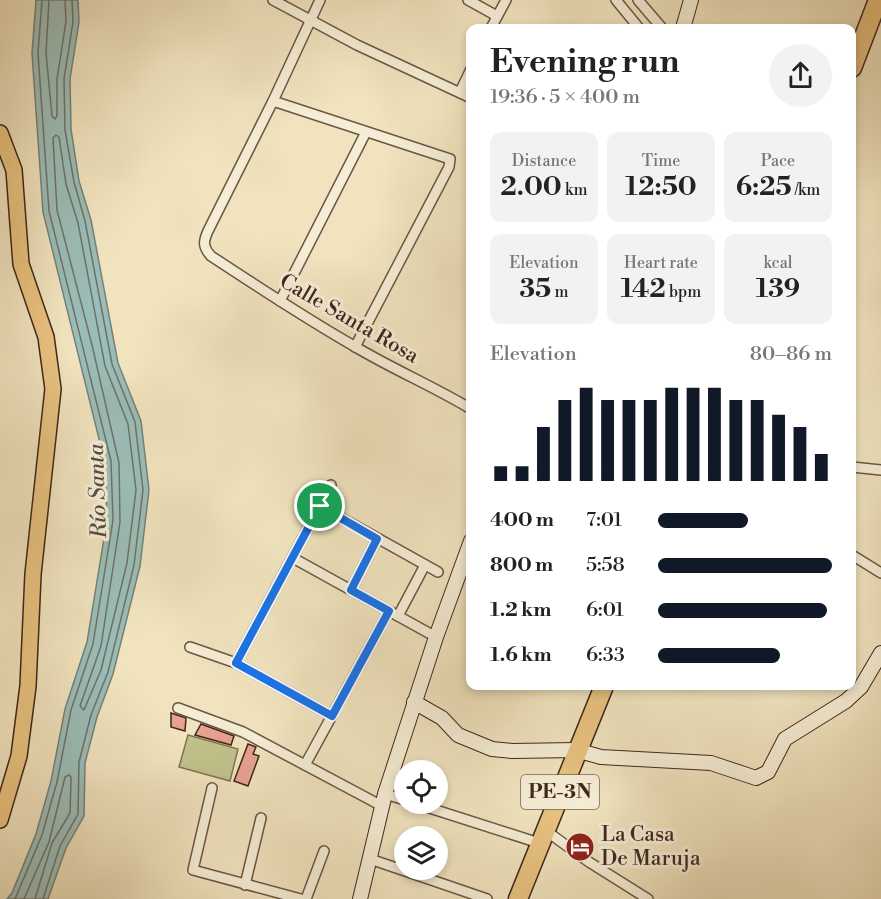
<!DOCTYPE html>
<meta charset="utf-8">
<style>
body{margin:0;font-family:"Libre Bodoni",serif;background:#f2f2f2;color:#222;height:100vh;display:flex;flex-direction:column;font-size:22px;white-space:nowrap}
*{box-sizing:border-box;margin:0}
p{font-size:20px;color:#767676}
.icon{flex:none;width:33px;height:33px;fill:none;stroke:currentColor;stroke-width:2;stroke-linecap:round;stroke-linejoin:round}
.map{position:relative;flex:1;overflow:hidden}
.side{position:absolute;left:466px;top:24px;width:390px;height:666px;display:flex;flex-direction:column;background:#fff;border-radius:12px;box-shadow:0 3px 9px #0003}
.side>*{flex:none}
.fabs{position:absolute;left:394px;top:760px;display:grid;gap:12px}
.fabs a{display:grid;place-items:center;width:54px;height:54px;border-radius:50%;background:#fff;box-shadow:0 3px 9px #0003;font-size:30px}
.pin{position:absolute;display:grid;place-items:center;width:51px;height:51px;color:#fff;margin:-26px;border:3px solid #fff;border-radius:50%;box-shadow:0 2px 6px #0007}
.round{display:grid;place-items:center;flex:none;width:63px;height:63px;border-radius:32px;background:#f2f2f2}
.summary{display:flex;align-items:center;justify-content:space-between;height:102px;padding:0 24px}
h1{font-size:33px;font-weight:700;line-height:45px}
.metrics{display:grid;grid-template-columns:repeat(3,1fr);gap:9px;height:102px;padding:6px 24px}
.metrics div{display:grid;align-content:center;border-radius:12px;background:#f2f2f2;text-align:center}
.metrics b{font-size:26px;font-weight:700}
.metrics small{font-size:16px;font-weight:400}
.metrics p{font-size:16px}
.chart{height:168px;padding:12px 24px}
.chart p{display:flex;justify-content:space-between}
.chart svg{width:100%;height:108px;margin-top:6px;stroke:#111827;stroke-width:6}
ul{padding:0 24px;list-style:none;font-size:20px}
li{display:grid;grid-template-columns:96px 72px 1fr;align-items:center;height:45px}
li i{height:15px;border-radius:8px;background:#111827}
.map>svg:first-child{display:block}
.green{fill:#c1c18c;stroke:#807455;stroke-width:1.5}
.water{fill:#9bbdb7;stroke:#76817a;stroke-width:1.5}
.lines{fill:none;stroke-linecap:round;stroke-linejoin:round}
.shore{stroke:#6d726a;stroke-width:1.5}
.building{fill:#e7a290;stroke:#3f271e;stroke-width:1.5}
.street-casing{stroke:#6b5646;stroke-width:12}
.secondary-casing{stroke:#3f271e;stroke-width:16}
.primary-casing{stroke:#3f271e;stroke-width:18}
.highway-casing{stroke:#3f271e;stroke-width:21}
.street{stroke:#f5edd5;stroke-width:9}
.secondary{stroke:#f5edd5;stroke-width:14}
.primary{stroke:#e8c27f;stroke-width:15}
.highway{stroke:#e8c27f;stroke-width:18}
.route-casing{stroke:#fff;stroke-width:12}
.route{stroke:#1a73e8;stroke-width:8}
.labels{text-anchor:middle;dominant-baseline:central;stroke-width:6;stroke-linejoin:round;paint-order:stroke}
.shield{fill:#f5edd5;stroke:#766255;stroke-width:1.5}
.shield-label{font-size:20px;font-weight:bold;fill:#3f271e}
.street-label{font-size:21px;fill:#3f271e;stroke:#f5edd5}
.poi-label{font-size:21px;fill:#3f271e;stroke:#f5edd5;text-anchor:start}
.water-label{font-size:22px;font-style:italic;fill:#564c44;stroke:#f5edd5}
</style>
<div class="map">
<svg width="881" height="899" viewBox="0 0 881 899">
<rect width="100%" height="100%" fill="#f0e3be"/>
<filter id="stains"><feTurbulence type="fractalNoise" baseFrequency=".00333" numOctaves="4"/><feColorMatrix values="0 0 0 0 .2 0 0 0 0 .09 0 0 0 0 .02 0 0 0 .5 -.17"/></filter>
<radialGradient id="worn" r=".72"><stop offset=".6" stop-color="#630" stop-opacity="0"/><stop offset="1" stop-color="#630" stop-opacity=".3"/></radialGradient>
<!-- green -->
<polygon class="green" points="188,735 238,749 230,781 179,767"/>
<!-- water -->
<polygon class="water" points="36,0 78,0 79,22 70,79 71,129 79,181 91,220 118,363 141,421 149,490 140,566 113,674 97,717 85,763 84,816 66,848 48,899 7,899 12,893 36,834 51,781 65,709 87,642 107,520 105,463 43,212 32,53"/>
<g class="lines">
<!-- shore -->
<g class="shore">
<polyline points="49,0 46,53 52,116 55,119 57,116 57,79 66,21 65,0"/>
<polygon points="56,135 59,137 66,184 78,223 105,366 128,424 136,490 127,563 101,670 84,710 80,706 101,646 120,522 119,463 92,345 57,210 53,138"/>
<polyline points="15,899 42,835 57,782 71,710 93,644 113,520 111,461 49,211 38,53 42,0"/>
<polyline points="24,899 49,842 65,777 69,775 71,777 70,813 52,843 35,899"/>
<polyline points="43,899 60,846 78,814 79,762 91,715 108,672 134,565 143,490 135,422 112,364 85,221 74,182 65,130 64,79 73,22 72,0"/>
</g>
</g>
<!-- building -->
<g class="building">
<polygon points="171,713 186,718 185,731 171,727"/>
<polygon points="201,724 234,736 231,745 195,735"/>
<polygon points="248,744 256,747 253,754 259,756 248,786 234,781"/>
</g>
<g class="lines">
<!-- street casing -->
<g class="street-casing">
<g id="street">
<polyline points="273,0 357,45 471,98"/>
<path d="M320 0 273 101 208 231C203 242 203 247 211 256 258 287 305 318 354 346 392 369 433 386 471 409"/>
<polyline points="468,0 497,16"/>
<polyline points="616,0 639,28"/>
<polyline points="638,0 662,28"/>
<polyline points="491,28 506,0"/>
<polyline points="460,92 471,69"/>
<polyline points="273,101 450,159 449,167 355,347"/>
<polyline points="280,301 366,132"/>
<polyline points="852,467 881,470"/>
<polyline points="320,506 438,572"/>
<polyline points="852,555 881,573"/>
<polyline points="293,558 436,637"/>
<polyline points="351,590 377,539"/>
<polyline points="398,616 425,565"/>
<polyline points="190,647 236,663 332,716"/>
<polyline points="236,663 331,485"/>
<polyline points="178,708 243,732 382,806"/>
<polyline points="305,765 389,611"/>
<polyline points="212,788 193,870 301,899"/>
<polyline points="385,794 405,800"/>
<polyline points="417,804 539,843"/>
<polyline points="545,830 589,862 648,899"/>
<polyline points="370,859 487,899"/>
<polyline points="245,885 261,818"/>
<polyline points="306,899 324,851"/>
</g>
</g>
<!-- secondary casing -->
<g class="secondary-casing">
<g id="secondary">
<polyline points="683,28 691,0"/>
<polyline points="414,702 442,718 458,735 492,749 512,751 576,750 601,757 711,763 756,778 768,772 785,739 846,701 861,687 881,653"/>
<polyline points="360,899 385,794 436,637 471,541"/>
</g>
</g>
<!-- primary casing -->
<g class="primary-casing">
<polyline id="primary" points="0,133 14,170 21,264 46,337 53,389 33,574 28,686 19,756 0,820"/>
</g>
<!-- highway casing -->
<g class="highway-casing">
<g id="highway">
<polyline points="852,68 878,0"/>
<polyline points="518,899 604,686"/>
</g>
</g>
<!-- street -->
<use href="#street" class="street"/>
<!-- secondary -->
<use href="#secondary" class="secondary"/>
<!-- primary -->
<use href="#primary" class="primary"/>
<!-- highway -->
<use href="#highway" class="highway"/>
</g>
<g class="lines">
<!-- route casing -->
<g class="route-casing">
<polygon id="route" points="320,506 377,539 351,590 389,611 332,716 236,663"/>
</g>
<!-- route -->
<use href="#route" class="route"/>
</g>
<!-- icons -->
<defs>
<g id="hotel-disc" transform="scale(1.5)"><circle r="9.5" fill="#8f2418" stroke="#f5edd5"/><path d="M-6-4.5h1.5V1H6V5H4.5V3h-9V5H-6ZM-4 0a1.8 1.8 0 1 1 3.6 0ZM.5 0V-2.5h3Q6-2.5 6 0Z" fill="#fff"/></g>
</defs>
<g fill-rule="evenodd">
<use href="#hotel-disc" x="580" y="847"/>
</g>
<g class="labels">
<!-- shield labels -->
<rect class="shield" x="521" y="775" width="78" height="34" rx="4.5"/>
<g class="shield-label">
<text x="560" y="792">PE-3N</text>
</g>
<!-- street labels -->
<g class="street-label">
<text transform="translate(349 319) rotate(30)">Calle Santa Rosa</text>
</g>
<!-- poi labels -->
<g class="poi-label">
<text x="601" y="835">La Casa<tspan x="601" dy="24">De Maruja</tspan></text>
</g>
<!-- water labels -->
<g class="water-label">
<text transform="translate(98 491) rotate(-92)">Río Santa</text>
</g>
</g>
<rect width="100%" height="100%" filter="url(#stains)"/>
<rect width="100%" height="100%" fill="url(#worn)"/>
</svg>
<div class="fabs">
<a><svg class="icon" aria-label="locate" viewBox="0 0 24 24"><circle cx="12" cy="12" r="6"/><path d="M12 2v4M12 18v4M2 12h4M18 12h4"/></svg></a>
<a><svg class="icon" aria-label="layers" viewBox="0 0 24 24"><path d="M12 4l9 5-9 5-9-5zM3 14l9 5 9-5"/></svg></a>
</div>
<div class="pin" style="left:320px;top:506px;background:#1e9e55"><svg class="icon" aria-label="arrive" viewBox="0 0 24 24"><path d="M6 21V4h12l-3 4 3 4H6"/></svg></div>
<section class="side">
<div class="summary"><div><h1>Evening run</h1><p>19:36 · 5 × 400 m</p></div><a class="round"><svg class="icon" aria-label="share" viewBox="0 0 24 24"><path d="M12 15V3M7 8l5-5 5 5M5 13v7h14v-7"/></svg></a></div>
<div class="metrics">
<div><p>Distance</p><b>2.00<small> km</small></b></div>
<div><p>Time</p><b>12:50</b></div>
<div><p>Pace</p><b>6:25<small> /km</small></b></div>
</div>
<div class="metrics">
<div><p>Elevation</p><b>35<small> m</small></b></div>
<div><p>Heart rate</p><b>142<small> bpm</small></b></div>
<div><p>kcal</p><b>139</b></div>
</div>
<div class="chart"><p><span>Elevation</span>80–86 m</p>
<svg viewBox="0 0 160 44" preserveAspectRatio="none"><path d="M5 44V38M15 44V38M25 44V22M35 44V11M45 44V6M55 44V11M65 44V11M75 44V11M85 44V6M95 44V6M105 44V6M115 44V11M125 44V11M135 44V17M145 44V22M155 44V33"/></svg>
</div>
<ul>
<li><b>400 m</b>7:01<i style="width:52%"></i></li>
<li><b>800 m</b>5:58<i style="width:100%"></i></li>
<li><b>1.2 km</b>6:01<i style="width:97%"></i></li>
<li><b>1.6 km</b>6:33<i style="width:70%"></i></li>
</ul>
</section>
</div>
